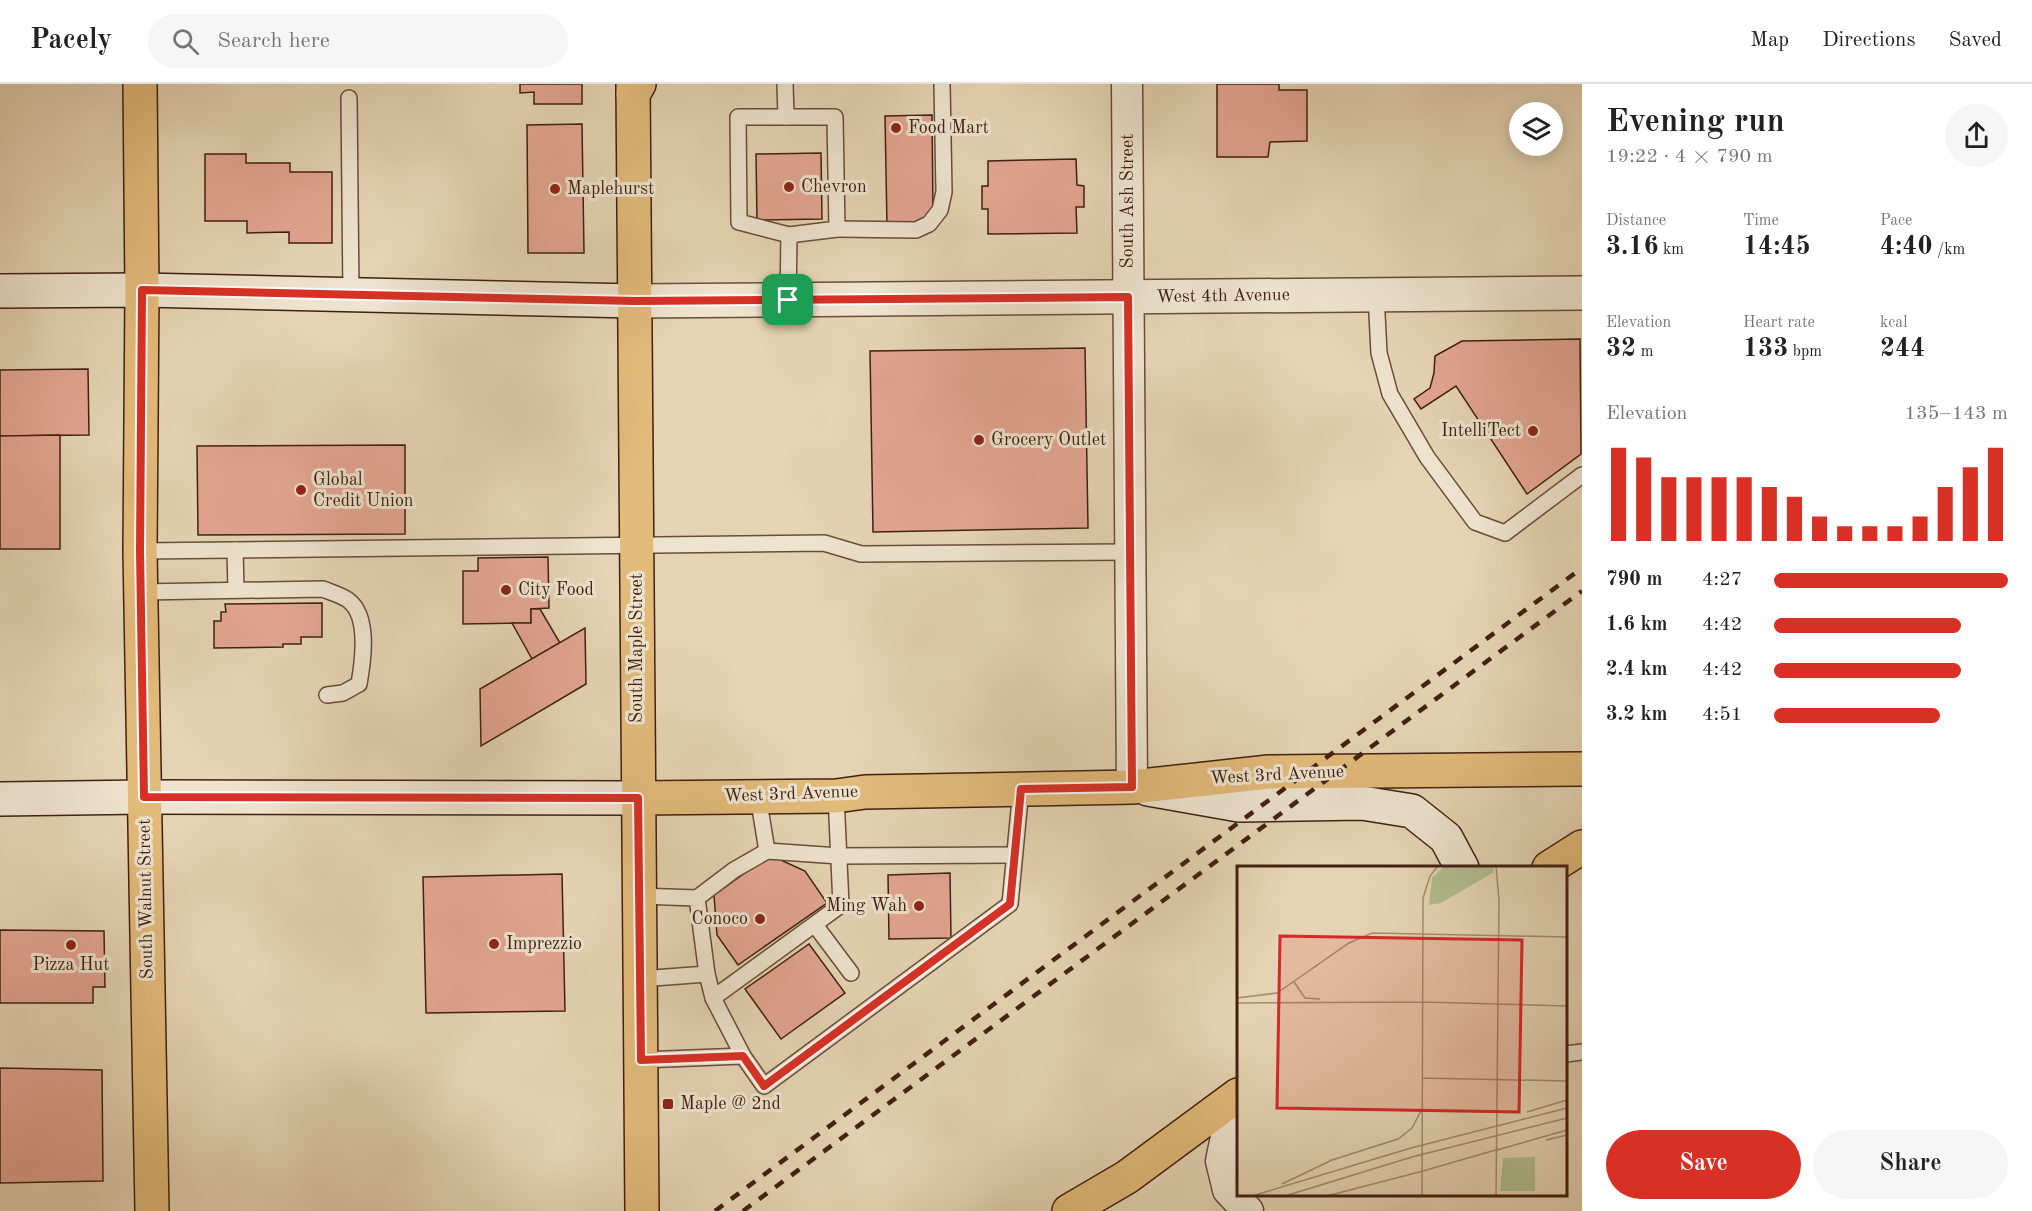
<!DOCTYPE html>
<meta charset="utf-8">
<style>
body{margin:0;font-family:"Old Standard TT",serif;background:#f6f6f6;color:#222;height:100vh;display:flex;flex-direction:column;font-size:22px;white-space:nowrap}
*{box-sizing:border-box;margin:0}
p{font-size:20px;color:#767676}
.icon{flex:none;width:33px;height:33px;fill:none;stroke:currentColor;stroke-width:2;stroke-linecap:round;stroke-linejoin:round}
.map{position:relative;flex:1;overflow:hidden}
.panel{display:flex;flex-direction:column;background:#fff;width:450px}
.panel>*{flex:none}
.buttons{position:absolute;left:1509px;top:18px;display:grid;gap:12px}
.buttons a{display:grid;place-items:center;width:54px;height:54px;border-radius:50%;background:#fff;box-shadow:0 3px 15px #0003;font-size:30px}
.pin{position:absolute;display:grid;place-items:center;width:51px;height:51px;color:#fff;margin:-26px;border-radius:12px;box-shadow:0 3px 9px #0006}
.round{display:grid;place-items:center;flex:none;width:63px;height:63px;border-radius:32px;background:#f6f6f6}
.overview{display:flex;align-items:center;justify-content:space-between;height:102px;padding:0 24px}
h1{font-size:33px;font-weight:600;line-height:45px}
.figures{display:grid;grid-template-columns:repeat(3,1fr);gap:9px;height:102px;padding:6px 24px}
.figures div{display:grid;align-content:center}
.figures b{font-size:26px;font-weight:600}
.figures small{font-size:16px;font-weight:400}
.figures p{font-size:16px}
.chart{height:168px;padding:12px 24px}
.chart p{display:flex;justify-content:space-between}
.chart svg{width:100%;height:108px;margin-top:6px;stroke:#d93025;stroke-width:6}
.action{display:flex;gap:12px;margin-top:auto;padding:12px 24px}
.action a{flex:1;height:69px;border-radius:36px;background:#d93025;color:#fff;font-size:24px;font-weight:600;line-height:69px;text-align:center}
.action a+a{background:#f6f6f6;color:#222}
ul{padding:0 24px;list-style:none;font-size:20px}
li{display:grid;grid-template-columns:96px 72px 1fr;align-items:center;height:45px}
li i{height:15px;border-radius:8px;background:#d93025}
header{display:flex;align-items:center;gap:36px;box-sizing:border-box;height:84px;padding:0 30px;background:#fff;border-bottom:2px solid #e0e0e0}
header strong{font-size:28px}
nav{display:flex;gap:33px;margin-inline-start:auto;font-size:21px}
.search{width:420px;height:54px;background:#f6f6f6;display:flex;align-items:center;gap:15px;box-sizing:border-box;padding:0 21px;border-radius:33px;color:#767676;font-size:22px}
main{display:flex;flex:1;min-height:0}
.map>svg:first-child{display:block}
.building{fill:#e3a592;stroke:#402010;stroke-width:1.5}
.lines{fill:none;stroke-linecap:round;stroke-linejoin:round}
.service-casing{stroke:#694d39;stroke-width:18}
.minor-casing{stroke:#694d39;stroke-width:33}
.tertiary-casing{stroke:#694d39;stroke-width:36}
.secondary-casing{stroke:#402010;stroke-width:36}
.primary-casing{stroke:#402010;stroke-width:36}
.motorway-casing{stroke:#402010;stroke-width:36}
.service{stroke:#eee3ce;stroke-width:15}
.minor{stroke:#eee3ce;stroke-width:30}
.tertiary{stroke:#eee3ce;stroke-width:33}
.secondary{stroke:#eee3ce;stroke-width:33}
.primary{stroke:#e2ba7a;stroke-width:33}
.motorway{stroke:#e2ba7a;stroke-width:33}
.rail{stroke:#402010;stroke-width:4.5;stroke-dasharray:10 10;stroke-linecap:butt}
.route-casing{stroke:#fff;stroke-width:12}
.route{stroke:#d93025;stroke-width:8}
.poi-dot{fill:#8f2418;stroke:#eee3ce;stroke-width:2}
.labels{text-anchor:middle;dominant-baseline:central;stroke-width:6;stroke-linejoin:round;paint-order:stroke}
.poi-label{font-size:18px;fill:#402010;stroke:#eee3ce;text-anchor:start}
.street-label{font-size:18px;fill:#402010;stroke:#eee3ce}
.inset-road{fill:none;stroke:#a38c72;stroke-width:1.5}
.view{fill:#d62828;fill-opacity:0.15;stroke:#d62828;stroke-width:3}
.inset-edge{fill:none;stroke:#402010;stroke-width:3}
</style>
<header>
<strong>Pacely</strong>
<div class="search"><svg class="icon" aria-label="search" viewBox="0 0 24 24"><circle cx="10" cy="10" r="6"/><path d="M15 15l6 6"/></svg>Search here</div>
<nav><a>Map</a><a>Directions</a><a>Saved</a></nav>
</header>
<main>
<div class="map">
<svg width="1582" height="1127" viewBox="0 0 1582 1127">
<rect width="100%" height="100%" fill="#e5d4b4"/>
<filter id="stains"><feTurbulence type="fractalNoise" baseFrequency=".00333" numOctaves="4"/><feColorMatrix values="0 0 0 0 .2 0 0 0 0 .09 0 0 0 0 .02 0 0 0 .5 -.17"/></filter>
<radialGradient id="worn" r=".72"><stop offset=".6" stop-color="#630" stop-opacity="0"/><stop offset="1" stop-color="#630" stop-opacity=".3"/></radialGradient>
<!-- building -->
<g class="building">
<polygon points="520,0 582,0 582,20 534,20 534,8 520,9"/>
<polygon points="1217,0 1279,0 1279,6 1307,6 1307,57 1270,58 1268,73 1217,73"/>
<polygon points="932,31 933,128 920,142 887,142 885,32"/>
<polygon points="582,40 584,169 528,169 527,41"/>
<polygon points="821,69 822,135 757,136 756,70"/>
<polygon points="205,70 246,70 246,79 290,79 290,88 332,88 332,159 289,159 289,148 247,149 247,137 205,137"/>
<polygon points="1076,75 1077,101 1084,102 1084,123 1076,123 1077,149 988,150 988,125 982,125 982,102 988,102 988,77"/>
<polygon points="1580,255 1581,370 1527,410 1456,302 1421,325 1414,315 1430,304 1434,289 1435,272 1462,257"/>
<polygon points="1085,264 1088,444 873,448 870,267"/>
<polygon points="88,285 89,351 0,352 0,286"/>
<polygon points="60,351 60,465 0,465 0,352"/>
<polygon points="405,361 405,450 198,451 197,362"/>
<polygon points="548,473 549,524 531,525 531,539 463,540 463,487 478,487 478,474"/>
<polygon points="322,519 322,553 301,553 301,560 283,560 283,563 214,564 214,537 221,537 221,528 226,528 225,520"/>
<polygon points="531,525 540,525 560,559 532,575 512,539 531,539"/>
<polygon points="585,544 586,600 481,662 480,605"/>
<polygon points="770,771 805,787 827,819 738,881 717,851 714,811"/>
<polygon points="950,789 951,854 889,855 888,791"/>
<polygon points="562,790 565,927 426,929 423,793"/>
<polygon points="0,846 104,847 105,903 93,903 93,919 0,919"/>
<polygon points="809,860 845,909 781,955 745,905"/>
<polygon points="0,984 102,986 103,1097 0,1099"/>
</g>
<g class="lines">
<!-- service casing -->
<g class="service-casing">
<g id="service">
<polyline points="785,0 786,33"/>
<polyline points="349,14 351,211"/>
<polyline points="837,145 916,146 929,140 940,126 944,108 942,0"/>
<polyline points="1376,211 1379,269 1390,310 1427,373 1475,438 1505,449 1582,391"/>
<polyline points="788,216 789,151 837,145 835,33 738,33 739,138 789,151"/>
<polyline points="235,466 236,506"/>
<polyline points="140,467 824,459 861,470 1130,468"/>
<path d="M141 508 323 505C330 508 341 511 348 516 370 532 363 577 359 600L343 609 327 611"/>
<polyline points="758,712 767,767 839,772 1014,771"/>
<polyline points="836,712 841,821 713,914 743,972 764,1002 1010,820 1021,705"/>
<polyline points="639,812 697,814 707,890 713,914"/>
<polyline points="697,814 734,786 767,767"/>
<polyline points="815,841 851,889"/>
<polyline points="640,895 707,890"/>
<polyline points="1566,970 1582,968"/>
<polyline points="641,976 743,972"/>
</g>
</g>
<!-- minor casing -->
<g class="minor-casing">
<g id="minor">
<polyline points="1127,0 1132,703"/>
<polyline points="1234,1014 1221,1077 1228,1106 1248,1127"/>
</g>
</g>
<!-- tertiary casing -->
<g class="tertiary-casing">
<polyline id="tertiary" points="635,217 1582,209"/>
</g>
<!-- secondary casing -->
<g class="secondary-casing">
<g id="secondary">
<polyline points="0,207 142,206 635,217"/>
<polyline points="1148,705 1239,721 1362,719 1412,727 1446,754 1462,784"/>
<polyline points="0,715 144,713 638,714"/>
</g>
</g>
<!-- primary casing -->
<g class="primary-casing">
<g id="primary">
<polyline points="140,0 142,206 140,467 152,1127"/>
<polyline points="633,0 642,1127"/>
<polyline points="638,714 836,712 865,708 1132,703 1269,688 1582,685"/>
<polyline points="1549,784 1582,763"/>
<polyline points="1069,1127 1127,1093 1238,1011"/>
</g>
</g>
<!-- motorway casing -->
<g class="motorway-casing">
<polyline id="motorway" points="633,10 639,0"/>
</g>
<!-- service -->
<use href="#service" class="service"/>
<!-- minor -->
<use href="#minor" class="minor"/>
<!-- tertiary -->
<use href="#tertiary" class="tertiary"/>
<!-- secondary -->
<use href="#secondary" class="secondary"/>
<!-- primary -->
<use href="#primary" class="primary"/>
<!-- motorway -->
<use href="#motorway" class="motorway"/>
<!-- rail -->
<g class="rail">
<polyline points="715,1127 1582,484"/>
<polyline points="743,1127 1582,507"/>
</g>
</g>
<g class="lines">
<!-- route casing -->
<g class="route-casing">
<polygon id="route" points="142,206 635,217 1128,213 1132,703 1021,705 1010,820 764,1002 743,972 641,976 638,714 144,713 140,467"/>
</g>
<!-- route -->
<use href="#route" class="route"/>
</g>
<!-- markers -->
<g class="poi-dot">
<circle cx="896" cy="44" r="6"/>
<circle cx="789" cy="103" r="6"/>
<circle cx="555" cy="105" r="6"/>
<circle cx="1533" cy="347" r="6"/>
<circle cx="979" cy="356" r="6"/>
<circle cx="301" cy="406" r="6"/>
<circle cx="506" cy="506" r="6"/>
<circle cx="919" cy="822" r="6"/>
<circle cx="760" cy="835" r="6"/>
<circle cx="494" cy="860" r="6"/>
<circle cx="71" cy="861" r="6"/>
<rect x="662" y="1014" width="12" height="12" rx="3"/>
</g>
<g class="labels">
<!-- poi labels -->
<g class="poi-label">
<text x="908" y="44">Food Mart</text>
<text x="801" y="103">Chevron</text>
<text x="567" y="105">Maplehurst</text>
<text x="1521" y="347" text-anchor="end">IntelliTect</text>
<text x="991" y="356">Grocery Outlet</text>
<text x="313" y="396">Global<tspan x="313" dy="21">Credit Union</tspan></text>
<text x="518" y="506">City Food</text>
<text x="907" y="822" text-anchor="end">Ming Wah</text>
<text x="748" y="835" text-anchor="end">Conoco</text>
<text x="506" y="860">Imprezzio</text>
<text x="71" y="881" text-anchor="middle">Pizza Hut</text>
<text x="680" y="1020">Maple @ 2nd</text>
</g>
<!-- street labels -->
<g class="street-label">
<text transform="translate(1128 117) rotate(-90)">South Ash Street</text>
<text transform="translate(1223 212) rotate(-1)">West 4th Avenue</text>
<text transform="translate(637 564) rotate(-90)">South Maple Street</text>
<text transform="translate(1277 691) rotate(-3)">West 3rd Avenue</text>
<text transform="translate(791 710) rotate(-2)">West 3rd Avenue</text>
<text transform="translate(146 815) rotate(-91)">South Walnut Street</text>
</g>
</g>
<!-- overview -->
<g transform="translate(1237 782)">
<rect width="330" height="330" fill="#e5d4b4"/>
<path d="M207 0H256L257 6 204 37 192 39 195 12ZM298 291V325H263L266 292Z" fill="#b1bd90"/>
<path class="inset-road" d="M259 0 262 34 259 330M57 116 68 132 83 133M0 132 40 127 112 77 135 67 330 71M0 137 186 136 330 140M185 212 330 215M290 246 330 234M309 274 330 269M260 284 330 264M186 305 262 283M45 318 95 294 161 273 175 262 185 243M15 330 174 282 330 242M48 330 175 291 330 252M90 330 186 305M185 330 186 32 193 10 201 0"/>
<path class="view" d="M43 70 285 74 282 246 40 242Z"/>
<rect width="330" height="330" class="inset-edge"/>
</g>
<rect width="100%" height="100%" filter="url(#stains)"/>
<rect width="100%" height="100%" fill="url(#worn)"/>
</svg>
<div class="buttons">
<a><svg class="icon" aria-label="layers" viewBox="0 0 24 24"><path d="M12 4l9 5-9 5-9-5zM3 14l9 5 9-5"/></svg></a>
</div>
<div class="pin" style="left:788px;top:216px;background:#1e9e55"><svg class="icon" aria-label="arrive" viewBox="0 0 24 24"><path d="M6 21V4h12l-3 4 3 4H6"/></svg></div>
</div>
<section class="panel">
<div class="overview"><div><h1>Evening run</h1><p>19:22 · 4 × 790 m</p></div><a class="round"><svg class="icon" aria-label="share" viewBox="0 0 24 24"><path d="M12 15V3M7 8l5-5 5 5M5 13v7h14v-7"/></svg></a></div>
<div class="figures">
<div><p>Distance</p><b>3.16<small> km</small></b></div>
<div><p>Time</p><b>14:45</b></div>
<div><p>Pace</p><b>4:40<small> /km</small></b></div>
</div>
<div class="figures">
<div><p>Elevation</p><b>32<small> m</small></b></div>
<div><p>Heart rate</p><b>133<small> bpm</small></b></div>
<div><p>kcal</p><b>244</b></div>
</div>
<div class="chart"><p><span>Elevation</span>135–143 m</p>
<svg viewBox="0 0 160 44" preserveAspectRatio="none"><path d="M5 44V6M15 44V10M25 44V18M35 44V18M45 44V18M55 44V18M65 44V22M75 44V26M85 44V34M95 44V38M105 44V38M115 44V38M125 44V34M135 44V22M145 44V14M155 44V6"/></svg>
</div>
<ul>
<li><b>790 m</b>4:27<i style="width:100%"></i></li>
<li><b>1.6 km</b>4:42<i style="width:80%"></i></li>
<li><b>2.4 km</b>4:42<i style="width:80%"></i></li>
<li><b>3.2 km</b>4:51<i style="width:71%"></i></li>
</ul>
<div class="action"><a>Save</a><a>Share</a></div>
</section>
</main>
